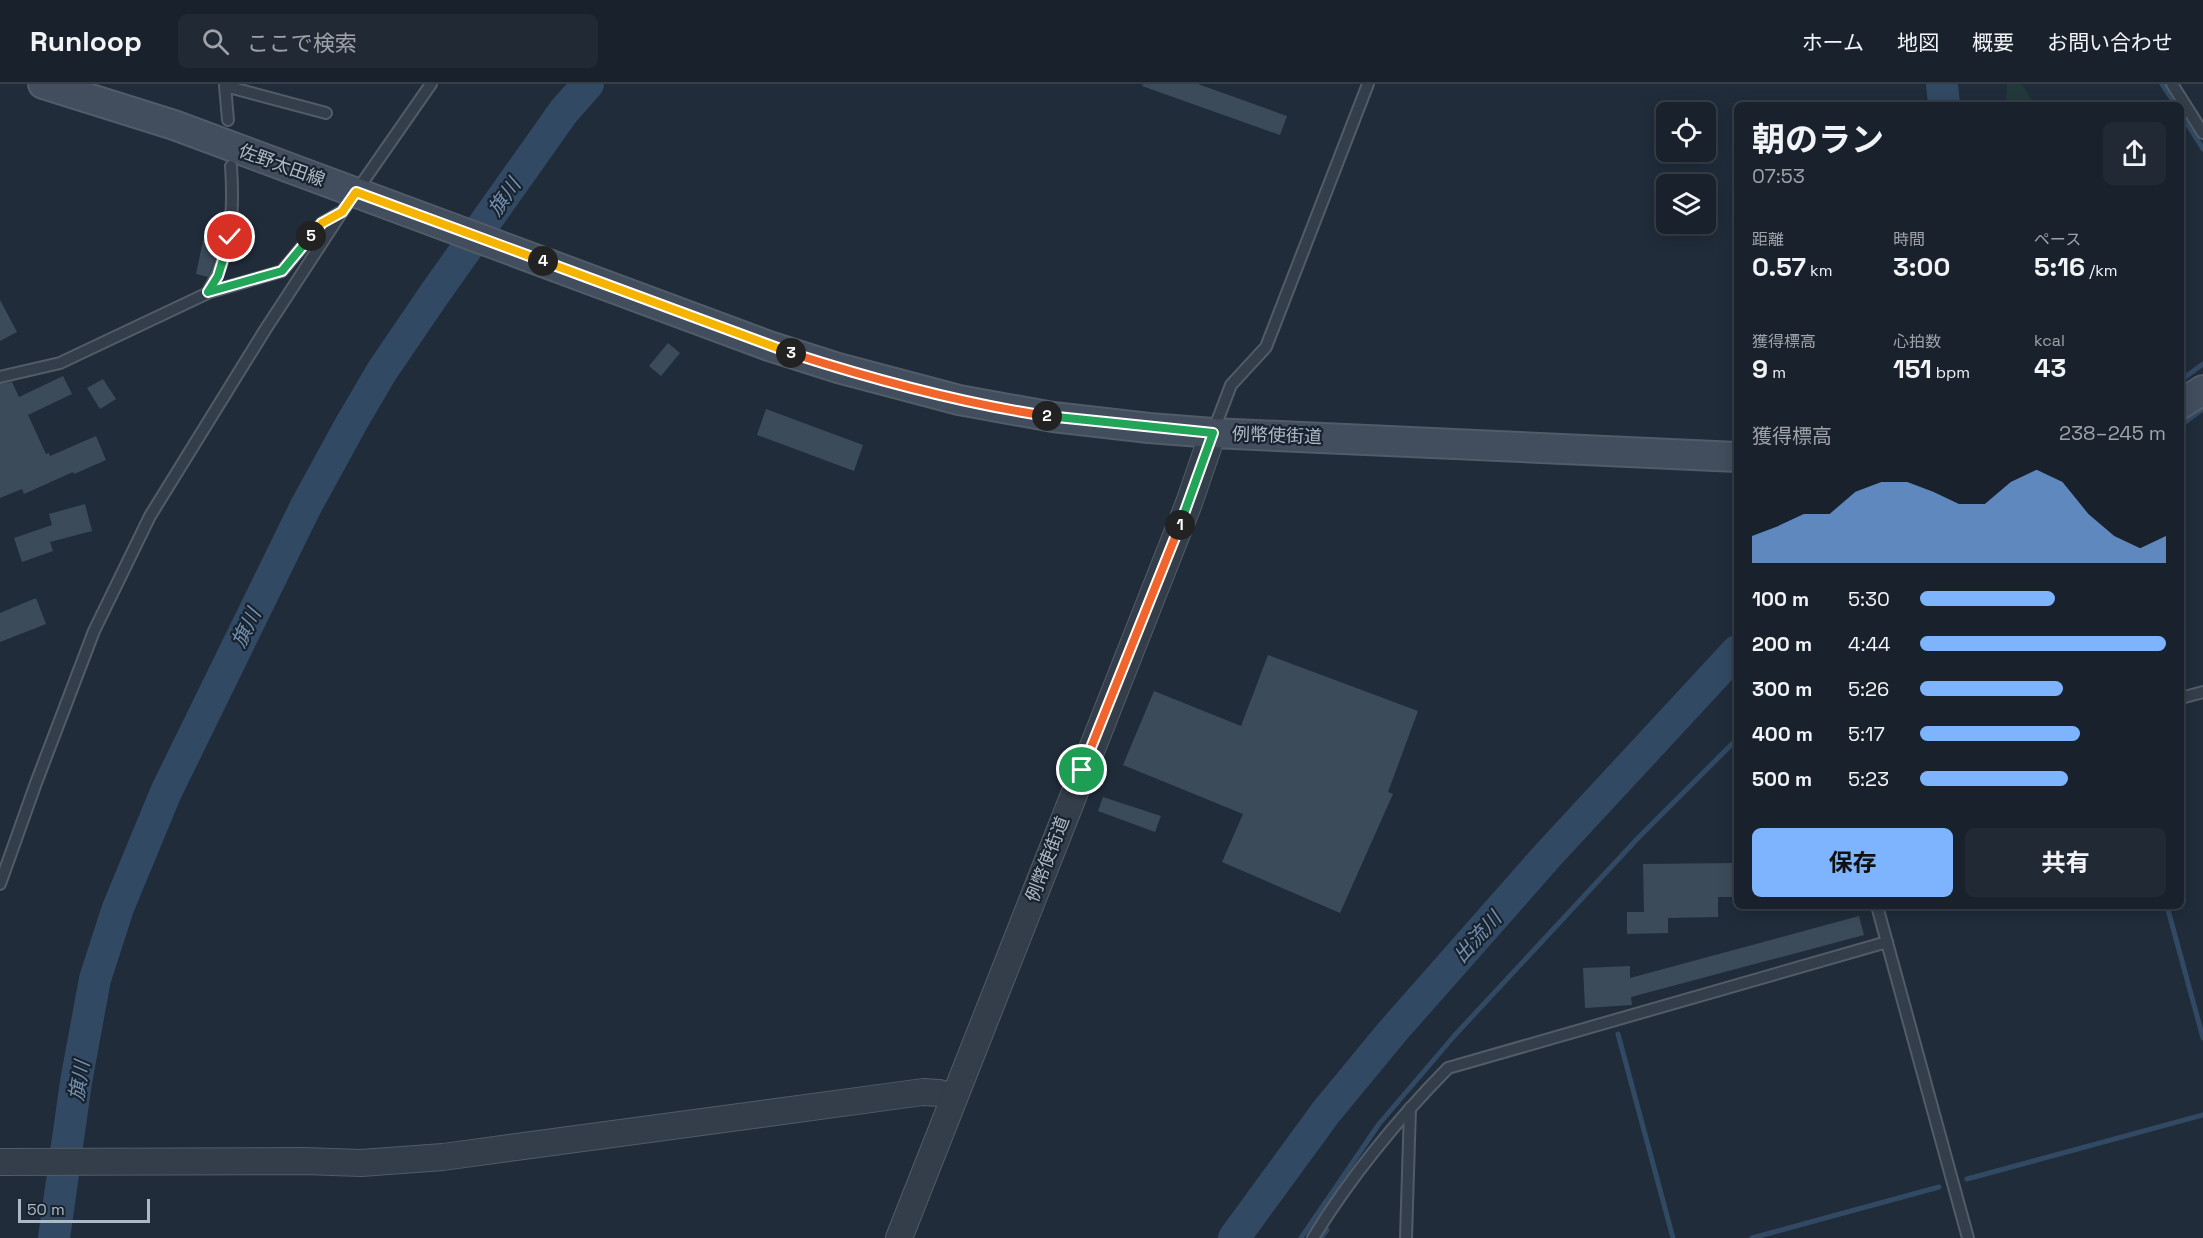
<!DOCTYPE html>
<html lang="ja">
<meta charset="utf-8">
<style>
body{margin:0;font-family:"Space Grotesk","Noto Sans JP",sans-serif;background:#212934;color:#f1f3f6;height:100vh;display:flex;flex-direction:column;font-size:22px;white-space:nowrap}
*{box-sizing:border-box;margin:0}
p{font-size:20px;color:#9fa3a9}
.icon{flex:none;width:33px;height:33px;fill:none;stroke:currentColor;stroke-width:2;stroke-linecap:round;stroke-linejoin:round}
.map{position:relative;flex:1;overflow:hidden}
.drawer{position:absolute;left:1734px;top:18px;width:450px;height:807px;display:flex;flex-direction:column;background:#18212c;border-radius:9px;box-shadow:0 3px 15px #0003,0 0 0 2px #363e48}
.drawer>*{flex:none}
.fabs{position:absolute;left:1656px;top:18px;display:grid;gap:12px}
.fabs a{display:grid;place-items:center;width:60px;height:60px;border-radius:9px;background:#18212c;box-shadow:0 3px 15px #0003,0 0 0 2px #363e48;font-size:30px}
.scale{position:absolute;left:18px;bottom:15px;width:132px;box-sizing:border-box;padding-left:6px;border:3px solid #aeb9c7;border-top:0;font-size:16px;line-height:21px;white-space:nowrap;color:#aeb9c7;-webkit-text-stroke:4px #19232f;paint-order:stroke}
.pin{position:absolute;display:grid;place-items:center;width:51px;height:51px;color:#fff;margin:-26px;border:3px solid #fff;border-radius:50%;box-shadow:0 2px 6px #0007}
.km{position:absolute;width:30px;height:30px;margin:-15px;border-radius:50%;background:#222;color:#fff;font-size:16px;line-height:30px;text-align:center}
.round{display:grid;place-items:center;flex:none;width:63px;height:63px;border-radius:9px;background:#212934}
.summary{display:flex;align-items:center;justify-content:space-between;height:102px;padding:0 18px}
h1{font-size:33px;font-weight:700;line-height:45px}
.stats{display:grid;grid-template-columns:repeat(3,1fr);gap:9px;height:102px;padding:6px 18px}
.stats div{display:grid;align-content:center}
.stats b{font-size:26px;font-weight:700}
.stats small{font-size:16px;font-weight:400}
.stats p{font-size:16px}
.chart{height:168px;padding:12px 18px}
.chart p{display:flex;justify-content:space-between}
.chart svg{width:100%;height:108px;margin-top:6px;fill:#7eb4fd;opacity:.7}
.action{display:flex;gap:12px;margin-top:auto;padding:12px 18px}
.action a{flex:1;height:69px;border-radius:9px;background:#7eb4fd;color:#111;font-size:24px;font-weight:700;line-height:69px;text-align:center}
.action a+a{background:#212934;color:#f1f3f6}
ul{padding:0 18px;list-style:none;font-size:20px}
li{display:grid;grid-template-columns:96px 72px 1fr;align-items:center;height:45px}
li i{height:15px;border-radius:8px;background:#7eb4fd}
header{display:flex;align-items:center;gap:36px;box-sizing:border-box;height:84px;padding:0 30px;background:#18212c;border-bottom:2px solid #363e48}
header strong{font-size:28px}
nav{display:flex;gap:33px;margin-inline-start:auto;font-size:21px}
.search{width:420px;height:54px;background:#212934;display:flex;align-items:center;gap:15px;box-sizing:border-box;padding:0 21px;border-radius:9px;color:#9fa3a9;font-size:22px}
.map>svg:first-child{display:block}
.green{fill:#22393b}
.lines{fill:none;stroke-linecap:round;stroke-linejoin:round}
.stream{stroke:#324963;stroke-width:5}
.river{stroke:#324963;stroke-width:32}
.building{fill:#3c4b5a}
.service-casing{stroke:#515c68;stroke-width:14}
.tertiary-casing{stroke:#515c68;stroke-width:28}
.secondary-casing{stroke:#515c68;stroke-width:32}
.service{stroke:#343e4a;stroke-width:10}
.tertiary{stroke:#343e4a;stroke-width:26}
.secondary{stroke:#424d5d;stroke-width:28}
.split-1-casing{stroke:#fff;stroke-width:12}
.split-2-casing{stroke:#fff;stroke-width:12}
.split-3-casing{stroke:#fff;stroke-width:12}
.split-4-casing{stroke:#fff;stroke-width:12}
.split-5-casing{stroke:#fff;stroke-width:12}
.split-6-casing{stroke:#fff;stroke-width:12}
.split-1{stroke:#f0652b;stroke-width:8}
.split-2{stroke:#22a559;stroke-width:8}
.split-3{stroke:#f0652b;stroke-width:8}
.split-4{stroke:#f5b400;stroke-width:8}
.split-5{stroke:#f5b400;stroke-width:8}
.split-6{stroke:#22a559;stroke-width:8}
.labels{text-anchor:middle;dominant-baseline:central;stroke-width:4.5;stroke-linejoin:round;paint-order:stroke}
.street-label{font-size:18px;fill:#aeb9c7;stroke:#19232f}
.water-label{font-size:20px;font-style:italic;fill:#7491b1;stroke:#19232f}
</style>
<header>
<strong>Runloop</strong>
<div class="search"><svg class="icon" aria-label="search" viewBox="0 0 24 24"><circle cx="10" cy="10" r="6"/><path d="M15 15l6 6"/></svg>ここで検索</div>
<nav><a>ホーム</a><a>地図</a><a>概要</a><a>お問い合わせ</a></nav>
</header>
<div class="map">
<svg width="2203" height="1154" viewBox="0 0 2203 1154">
<rect width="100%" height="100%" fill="#202c3a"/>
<!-- green -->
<polygon class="green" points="2007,0 2022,0 2035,21 2006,21"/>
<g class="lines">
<!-- stream -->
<g class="stream">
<polyline points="2162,0 2176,21"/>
<polyline points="2181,30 2203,65"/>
<polyline points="2181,296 2203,280"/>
<polyline points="2181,341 2203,325"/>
<polyline points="2167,822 2203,954"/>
<polyline points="1618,950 1673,1154"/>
<polyline points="1967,1095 2203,1031"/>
<polyline points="1301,1154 1379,1040 1455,951 1638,754 1737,655"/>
<polyline points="1321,1154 1327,1146"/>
<polyline points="1752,1154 1939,1103"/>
</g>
<!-- river -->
<g class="river">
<polyline points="1942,0 1944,21"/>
<polyline points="54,1154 76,998 95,895 118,824 166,708 305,424 352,338 382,287 433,212 564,27 588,0"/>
<polyline points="1234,1154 1326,1028 1392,948 1548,771 1737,567"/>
</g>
</g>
<!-- building -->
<g class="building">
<polygon points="1143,0 1198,0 1287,32 1280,51 1142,2"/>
<polygon points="204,152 220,155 215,176 208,193 196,190"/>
<polygon points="0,216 17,248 0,257"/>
<polygon points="668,259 680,269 661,292 649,282"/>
<polygon points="63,292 72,310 28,331 46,370 49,369 50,372 96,352 106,376 74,390 73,388 24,410 22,405 0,414 0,300 12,298 19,313"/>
<polygon points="103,295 116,315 100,325 87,304"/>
<polygon points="766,325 863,361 854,387 757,351"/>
<polygon points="85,420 92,447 50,458 53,467 22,478 14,454 52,441 49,430"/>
<polygon points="36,514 46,540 0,558 0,529"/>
<polygon points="1268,571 1418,627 1388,708 1393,710 1340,829 1222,778 1243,730 1123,681 1154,607 1241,642"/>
<polygon points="1103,713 1161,732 1155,748 1098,727"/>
<polygon points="1736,779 1737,813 1718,813 1718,833 1668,834 1668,849 1627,850 1627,828 1644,828 1643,780"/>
<polygon points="1859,832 1864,851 1631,913 1632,921 1585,924 1583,884 1630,882 1630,894"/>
</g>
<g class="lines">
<!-- service casing -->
<g class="service-casing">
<g id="service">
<polyline points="2172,0 2203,49"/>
<polyline points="228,36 225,2 326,29"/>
<path d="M208 208C232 169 234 127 231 82"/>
<polyline points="0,293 60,279 210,208 282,187 322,139 341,128"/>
<polyline points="1213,348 1231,301 1266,263 1368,0"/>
<polyline points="2181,614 2203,608"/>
<polyline points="0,800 36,699 94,547 150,432 265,246 342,128 431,0"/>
<polyline points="1877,822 1968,1154"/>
<path d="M1313 1154C1351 1092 1397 1036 1448 984L1887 858"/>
<polyline points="1406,1154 1410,1024"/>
</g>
</g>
<!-- tertiary casing -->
<g class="tertiary-casing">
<g id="tertiary">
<polyline points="0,1078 304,1077 361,1079 443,1073 923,1008 939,1009 953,1014"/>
<polyline points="899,1154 1189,419 1213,349"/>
</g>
</g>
<!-- secondary casing -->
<g class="secondary-casing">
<g id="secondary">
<polyline points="43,0 174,41 769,262 838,284 959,316 1053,333 1149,344 1213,349 1737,373"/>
<polyline points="2181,320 2203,306"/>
</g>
</g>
<!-- service -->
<use href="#service" class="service"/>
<!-- tertiary -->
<use href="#tertiary" class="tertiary"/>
<!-- secondary -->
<use href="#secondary" class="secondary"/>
</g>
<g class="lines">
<!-- split-1 casing -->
<g class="split-1-casing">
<polyline id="split-1" points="1082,686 1180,441"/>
</g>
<!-- split-2 casing -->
<g class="split-2-casing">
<polyline id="split-2" points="1047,332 1213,349 1180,441"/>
</g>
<!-- split-3 casing -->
<g class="split-3-casing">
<path id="split-3" d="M791 269C875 296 960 319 1047 332"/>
</g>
<!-- split-4 casing -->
<g class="split-4-casing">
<polyline id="split-4" points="543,177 791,269"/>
</g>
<!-- split-5 casing -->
<g class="split-5-casing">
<polyline id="split-5" points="311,152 322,139 342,128 356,108 543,177"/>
</g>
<!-- split-6 casing -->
<g class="split-6-casing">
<polyline id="split-6" points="230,153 218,192 208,208 282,187 311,152"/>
</g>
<!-- split-1 -->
<use href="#split-1" class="split-1"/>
<!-- split-2 -->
<use href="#split-2" class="split-2"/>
<!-- split-3 -->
<use href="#split-3" class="split-3"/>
<!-- split-4 -->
<use href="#split-4" class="split-4"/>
<!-- split-5 -->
<use href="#split-5" class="split-5"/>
<!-- split-6 -->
<use href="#split-6" class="split-6"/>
</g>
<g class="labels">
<!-- street labels -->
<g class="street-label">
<text transform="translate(282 81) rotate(20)">佐野太田線</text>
<text transform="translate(1277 351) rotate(2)">例幣使街道</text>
<text transform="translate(1047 775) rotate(-69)">例幣使街道</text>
</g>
<!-- water labels -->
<g class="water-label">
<text transform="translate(504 113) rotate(-55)">旗川</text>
<text transform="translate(246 544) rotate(-64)">旗川</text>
<text transform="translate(1477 853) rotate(-48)">出流川</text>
<text transform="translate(79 997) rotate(-81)">旗川</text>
</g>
</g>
</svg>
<div class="fabs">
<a><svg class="icon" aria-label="locate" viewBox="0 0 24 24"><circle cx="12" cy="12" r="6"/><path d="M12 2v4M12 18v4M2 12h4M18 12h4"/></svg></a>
<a><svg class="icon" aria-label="layers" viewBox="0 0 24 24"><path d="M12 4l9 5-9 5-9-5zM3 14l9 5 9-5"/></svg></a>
</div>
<div class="scale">50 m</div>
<div class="pin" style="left:1082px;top:686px;background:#1e9e55"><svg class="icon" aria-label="arrive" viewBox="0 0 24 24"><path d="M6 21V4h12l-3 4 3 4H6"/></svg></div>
<div class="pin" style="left:230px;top:153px;background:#d93025"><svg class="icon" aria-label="check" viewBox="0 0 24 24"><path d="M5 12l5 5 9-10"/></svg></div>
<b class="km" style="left:1180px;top:441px">1</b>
<b class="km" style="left:1047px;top:332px">2</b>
<b class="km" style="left:791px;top:269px">3</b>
<b class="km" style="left:543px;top:177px">4</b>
<b class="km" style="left:311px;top:152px">5</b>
<section class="drawer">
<div class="summary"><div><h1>朝のラン</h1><p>07:53</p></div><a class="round"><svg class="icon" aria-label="share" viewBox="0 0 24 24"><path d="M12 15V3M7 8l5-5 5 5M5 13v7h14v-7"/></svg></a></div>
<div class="stats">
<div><p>距離</p><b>0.57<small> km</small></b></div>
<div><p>時間</p><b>3:00</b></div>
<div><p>ペース</p><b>5:16<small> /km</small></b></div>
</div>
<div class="stats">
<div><p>獲得標高</p><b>9<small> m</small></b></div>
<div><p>心拍数</p><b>151<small> bpm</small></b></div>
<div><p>kcal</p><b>43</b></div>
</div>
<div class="chart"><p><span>獲得標高</span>238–245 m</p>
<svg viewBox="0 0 160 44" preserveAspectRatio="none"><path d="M0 44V33L10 29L20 24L30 24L40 15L50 11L60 11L70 15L80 20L90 20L100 11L110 6L120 11L130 24L140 33L150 38L160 33V44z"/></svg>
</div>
<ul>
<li><b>100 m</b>5:30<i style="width:55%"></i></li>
<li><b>200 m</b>4:44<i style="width:100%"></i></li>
<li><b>300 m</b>5:26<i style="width:58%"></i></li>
<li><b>400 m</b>5:17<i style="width:65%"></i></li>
<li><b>500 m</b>5:23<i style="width:60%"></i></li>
</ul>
<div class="action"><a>保存</a><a>共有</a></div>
</section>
</div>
